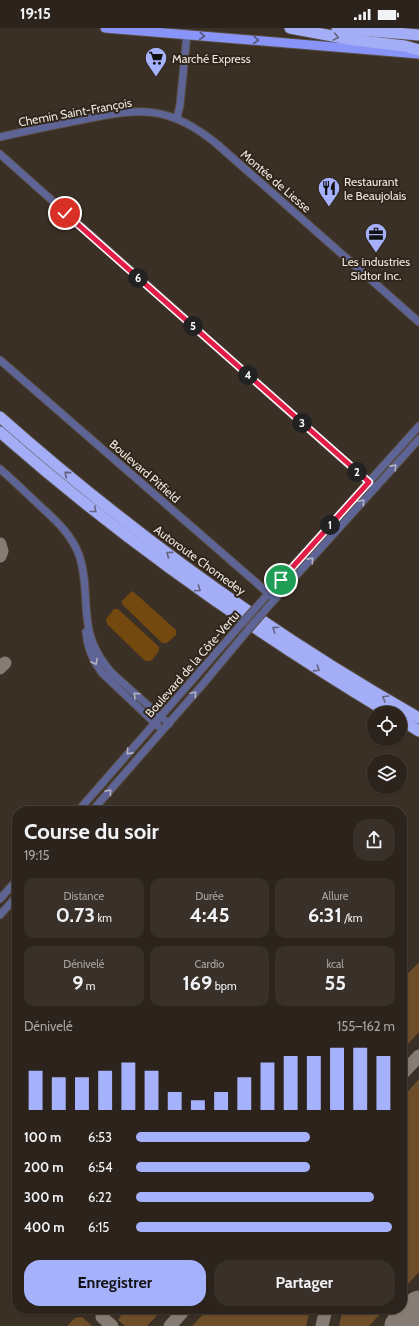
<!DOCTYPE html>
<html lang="fr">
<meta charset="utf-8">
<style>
body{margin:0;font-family:Cabin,sans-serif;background:#383029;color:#f1f3f6;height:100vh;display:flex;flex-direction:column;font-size:15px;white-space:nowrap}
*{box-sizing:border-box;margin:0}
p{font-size:13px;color:#a6a4a3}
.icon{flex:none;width:22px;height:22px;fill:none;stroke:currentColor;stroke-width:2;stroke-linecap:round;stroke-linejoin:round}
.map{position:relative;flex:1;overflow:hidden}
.details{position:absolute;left:12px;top:778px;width:395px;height:508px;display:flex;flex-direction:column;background:#2c241c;border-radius:16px;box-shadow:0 1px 3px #0004,0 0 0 1px #48413b}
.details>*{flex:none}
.buttons{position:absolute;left:367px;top:678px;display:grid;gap:8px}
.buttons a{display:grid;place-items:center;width:40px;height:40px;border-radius:50%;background:#2c241c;box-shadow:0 1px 3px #0004,0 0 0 1px #48413b;font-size:20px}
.pin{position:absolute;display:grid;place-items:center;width:34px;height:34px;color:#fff;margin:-17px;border:2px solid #fff;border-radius:50%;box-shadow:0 1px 4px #0007}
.km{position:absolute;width:20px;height:20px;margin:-10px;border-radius:50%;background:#222;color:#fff;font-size:11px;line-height:20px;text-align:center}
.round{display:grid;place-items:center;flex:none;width:42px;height:42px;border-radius:16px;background:#383029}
.head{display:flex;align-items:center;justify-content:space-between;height:68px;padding:0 12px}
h1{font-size:22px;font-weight:700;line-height:30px}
.stats{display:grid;grid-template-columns:repeat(3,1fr);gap:6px;height:68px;padding:4px 12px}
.stats div{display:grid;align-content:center;border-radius:10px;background:#383029;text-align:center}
.stats b{font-size:20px;font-weight:700}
.stats small{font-size:11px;font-weight:400}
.stats p{font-size:11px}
.chart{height:112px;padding:8px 12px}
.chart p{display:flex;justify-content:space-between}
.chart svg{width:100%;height:72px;margin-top:4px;stroke:#a6b1fc;stroke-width:6}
.button{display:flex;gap:8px;margin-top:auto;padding:8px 12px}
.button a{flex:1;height:46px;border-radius:16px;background:#a6b1fc;color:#111;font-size:16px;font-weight:700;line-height:46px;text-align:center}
.button a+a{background:#383029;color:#f1f3f6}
ul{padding:0 12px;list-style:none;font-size:13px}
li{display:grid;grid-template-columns:64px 48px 1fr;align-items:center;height:30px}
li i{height:10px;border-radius:5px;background:#a6b1fc}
.status{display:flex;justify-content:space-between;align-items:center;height:28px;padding:0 20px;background:#2c241c;direction:ltr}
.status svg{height:11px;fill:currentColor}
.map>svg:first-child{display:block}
.green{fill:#6e4e29}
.water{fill:#74490f}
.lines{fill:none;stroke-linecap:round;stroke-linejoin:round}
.taxiway{stroke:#867c73;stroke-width:13}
.runway{stroke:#867c73;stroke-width:33}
.minor-casing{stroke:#574d43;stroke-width:9}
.major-casing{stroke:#574d43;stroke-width:11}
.highway-casing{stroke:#574d43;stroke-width:13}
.minor{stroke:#5e6596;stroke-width:7}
.major{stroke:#8994f9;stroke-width:9}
.highway{stroke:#a3aef6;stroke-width:11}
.minor-bridge-casing{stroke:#574d43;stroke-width:9;stroke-linecap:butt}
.minor-bridge{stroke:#5e6596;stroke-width:7}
.oneway{stroke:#545274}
.oneway2{stroke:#64637e}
.oneway3{stroke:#b4b2c2}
.route-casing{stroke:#fff;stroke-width:8}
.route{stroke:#e11d48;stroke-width:5}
.labels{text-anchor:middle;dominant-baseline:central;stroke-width:4;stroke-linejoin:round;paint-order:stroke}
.poi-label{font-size:12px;fill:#ede6df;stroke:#31261b;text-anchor:start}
.street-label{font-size:12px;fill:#ede6df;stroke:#31261b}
</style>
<div class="status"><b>19:15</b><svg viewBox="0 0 49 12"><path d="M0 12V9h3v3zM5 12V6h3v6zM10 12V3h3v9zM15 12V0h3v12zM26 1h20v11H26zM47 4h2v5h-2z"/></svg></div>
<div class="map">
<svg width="419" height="1298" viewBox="0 0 419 1298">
<rect width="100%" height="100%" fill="#3b3025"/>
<!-- green -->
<g class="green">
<polygon points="419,934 419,1004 402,1022 402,952"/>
<polygon points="419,1051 419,1244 402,1262 402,1070"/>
<polygon points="113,1281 163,1281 147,1298 125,1298 118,1292 121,1288"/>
<polygon points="208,1281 310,1281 306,1298 192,1298"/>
<polygon points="343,1281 385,1281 369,1298 339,1298"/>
<polygon points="82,1289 92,1298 67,1298 75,1290"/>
</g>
<!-- water -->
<g class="water">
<polygon points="132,563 137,567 176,602 176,607 167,615 162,615 122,576 122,573"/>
<polygon points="114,581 118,581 159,619 159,623 151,633 147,633 144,632 107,596 106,591"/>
</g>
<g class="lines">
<!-- taxiway -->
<g class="taxiway">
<polyline points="0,516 2,523 0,528"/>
<polyline points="0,640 5,635"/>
<polyline points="402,1046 419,1028"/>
<polyline points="102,1289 112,1298"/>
<polyline points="170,1298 185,1281"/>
<polyline points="322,1298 326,1281"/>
</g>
<!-- runway -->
<polyline class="runway" points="401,1298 419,1279"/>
<!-- minor casing -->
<g class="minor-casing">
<g id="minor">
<polyline points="177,90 180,77 187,6"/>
<path d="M0 109C27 103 54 97 81 92 140 80 169 76 218 117L419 294"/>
<polyline points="0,126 375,460"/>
<polyline points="0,332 275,571"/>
<path d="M0 441C13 452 25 464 38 476 54 491 71 505 79 527 87 549 84 573 88 596 90 614 100 632 112 645L169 696"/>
<polyline points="260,575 419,398"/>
<polyline points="267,580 419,411"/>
<path d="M86 604C87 619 93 633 102 645L158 698"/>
<polyline points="78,783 236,602"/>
<polyline points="92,783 203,656 243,608"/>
<polyline points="0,871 17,852"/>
<polyline points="0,887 17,868"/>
</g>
</g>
<!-- major casing -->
<g class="major-casing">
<polyline id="major" points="105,0 419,26"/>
</g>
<!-- highway casing -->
<g class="highway-casing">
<g id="highway">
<polyline points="290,0 354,12 405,18 419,22"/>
<polyline points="337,0 419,7"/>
<path d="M0 389C129 503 269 605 419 690"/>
<path d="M0 404C120 510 251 602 389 685"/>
<polyline points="400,691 419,703"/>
</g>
</g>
<!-- minor -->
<use href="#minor" class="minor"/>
<!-- major -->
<use href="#major" class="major"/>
<!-- highway -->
<use href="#highway" class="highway"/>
<!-- minor-bridge casing -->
<g class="minor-bridge-casing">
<g id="minor-bridge">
<polyline points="236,602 260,575"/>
<polyline points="243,608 267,580"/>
</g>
</g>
<!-- minor-bridge -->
<use href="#minor-bridge" class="minor-bridge"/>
</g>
<!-- one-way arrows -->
<defs><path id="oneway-chevron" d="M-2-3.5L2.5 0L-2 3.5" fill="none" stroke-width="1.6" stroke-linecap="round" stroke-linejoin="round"/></defs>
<g class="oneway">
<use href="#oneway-chevron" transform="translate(202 8) rotate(5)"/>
<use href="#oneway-chevron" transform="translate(256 12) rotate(5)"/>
</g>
<g class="oneway2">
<use href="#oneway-chevron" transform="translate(336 9) rotate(11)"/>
<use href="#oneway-chevron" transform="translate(67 446) rotate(-140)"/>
<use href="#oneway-chevron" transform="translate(94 482) rotate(39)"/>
<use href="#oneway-chevron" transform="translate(169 526) rotate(-143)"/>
<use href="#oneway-chevron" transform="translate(198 561) rotate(35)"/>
<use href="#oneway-chevron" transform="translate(275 601) rotate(-146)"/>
<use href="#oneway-chevron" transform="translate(317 641) rotate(32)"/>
<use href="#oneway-chevron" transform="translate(385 670) rotate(-149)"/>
</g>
<g class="oneway3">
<use href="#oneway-chevron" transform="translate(394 439) rotate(-48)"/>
<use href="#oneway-chevron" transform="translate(362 474) rotate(-49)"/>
<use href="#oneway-chevron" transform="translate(311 532) rotate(-48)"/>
<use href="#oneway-chevron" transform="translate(95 634) rotate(61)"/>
<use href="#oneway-chevron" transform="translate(194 666) rotate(-49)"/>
<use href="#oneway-chevron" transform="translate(136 667) rotate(-137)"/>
<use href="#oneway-chevron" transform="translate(129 724) rotate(132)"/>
<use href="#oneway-chevron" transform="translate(109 764) rotate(-49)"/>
</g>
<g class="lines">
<!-- route casing -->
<g class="route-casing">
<polyline id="route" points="65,185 369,454 281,552"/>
</g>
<!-- route -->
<use href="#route" class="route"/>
</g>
<!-- icons -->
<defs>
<g id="supermarket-pin" transform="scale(1.15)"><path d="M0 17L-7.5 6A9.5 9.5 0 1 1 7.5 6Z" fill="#a6b1fc" stroke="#31261b"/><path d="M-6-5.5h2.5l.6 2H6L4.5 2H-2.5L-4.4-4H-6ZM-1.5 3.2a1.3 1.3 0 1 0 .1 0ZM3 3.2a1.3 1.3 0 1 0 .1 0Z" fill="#111"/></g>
<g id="restaurant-pin" transform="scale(1.15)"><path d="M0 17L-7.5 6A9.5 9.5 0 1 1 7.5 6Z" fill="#a6b1fc" stroke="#31261b"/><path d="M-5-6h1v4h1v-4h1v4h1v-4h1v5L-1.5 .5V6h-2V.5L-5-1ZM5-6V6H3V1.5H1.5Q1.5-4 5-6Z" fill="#111"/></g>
<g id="office-pin" transform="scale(1.15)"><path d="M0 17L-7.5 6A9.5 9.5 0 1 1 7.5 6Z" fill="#a6b1fc" stroke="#31261b"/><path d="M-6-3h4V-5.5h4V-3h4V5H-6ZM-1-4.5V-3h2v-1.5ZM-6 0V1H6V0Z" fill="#111"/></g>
</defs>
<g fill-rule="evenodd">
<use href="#supermarket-pin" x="156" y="30"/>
<use href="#restaurant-pin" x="329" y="160"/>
<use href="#office-pin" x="376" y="206"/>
</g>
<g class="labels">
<!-- poi labels -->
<g class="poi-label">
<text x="172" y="30">Marché Express</text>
<text x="344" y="153">Restaurant<tspan x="344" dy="14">le Beaujolais</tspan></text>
<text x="376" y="233" text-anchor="middle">Les industries<tspan x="376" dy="14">Sidtor Inc.</tspan></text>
</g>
<!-- street labels -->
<g class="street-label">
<text transform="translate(75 84) rotate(-10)">Chemin Saint-François</text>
<text transform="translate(276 153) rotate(41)">Montée de Liesse</text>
<text transform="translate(145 443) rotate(41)">Boulevard Pitfield</text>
<text transform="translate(200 532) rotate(36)">Autoroute Chomedey</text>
<text transform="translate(192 636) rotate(-49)">Boulevard de la Côte-Vertu</text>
</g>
</g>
</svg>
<div class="buttons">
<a><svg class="icon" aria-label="locate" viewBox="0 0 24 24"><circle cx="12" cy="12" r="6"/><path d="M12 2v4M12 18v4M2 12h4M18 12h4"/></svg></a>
<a><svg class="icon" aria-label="layers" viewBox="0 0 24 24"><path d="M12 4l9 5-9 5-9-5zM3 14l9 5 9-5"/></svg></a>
</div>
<div class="pin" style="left:281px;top:552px;background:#1e9e55"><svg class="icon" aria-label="arrive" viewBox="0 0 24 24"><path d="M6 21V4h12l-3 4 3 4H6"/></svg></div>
<div class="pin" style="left:65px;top:185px;background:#d93025"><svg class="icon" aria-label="check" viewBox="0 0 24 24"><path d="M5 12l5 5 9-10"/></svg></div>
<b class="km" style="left:330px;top:497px">1</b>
<b class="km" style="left:357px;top:444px">2</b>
<b class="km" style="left:302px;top:395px">3</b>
<b class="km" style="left:248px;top:347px">4</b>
<b class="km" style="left:193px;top:298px">5</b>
<b class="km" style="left:138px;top:250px">6</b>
<section class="details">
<div class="head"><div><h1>Course du soir</h1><p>19:15</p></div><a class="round"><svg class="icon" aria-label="share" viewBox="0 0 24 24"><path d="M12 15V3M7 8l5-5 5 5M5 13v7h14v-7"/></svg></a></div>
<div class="stats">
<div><p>Distance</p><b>0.73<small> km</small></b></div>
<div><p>Durée</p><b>4:45</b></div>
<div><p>Allure</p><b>6:31<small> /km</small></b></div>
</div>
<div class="stats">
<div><p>Dénivelé</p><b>9<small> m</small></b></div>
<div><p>Cardio</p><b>169<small> bpm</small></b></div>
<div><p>kcal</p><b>55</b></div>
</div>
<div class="chart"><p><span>Dénivelé</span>155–162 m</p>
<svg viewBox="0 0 160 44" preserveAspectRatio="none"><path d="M5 44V20M15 44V24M25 44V24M35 44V20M45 44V15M55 44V20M65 44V33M75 44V38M85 44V33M95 44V24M105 44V15M115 44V11M125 44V11M135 44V6M145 44V6M155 44V11"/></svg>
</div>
<ul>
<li><b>100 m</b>6:53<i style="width:67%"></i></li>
<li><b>200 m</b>6:54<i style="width:67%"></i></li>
<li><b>300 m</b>6:22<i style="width:92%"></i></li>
<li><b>400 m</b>6:15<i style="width:99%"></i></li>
</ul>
<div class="button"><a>Enregistrer</a><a>Partager</a></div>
</section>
</div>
